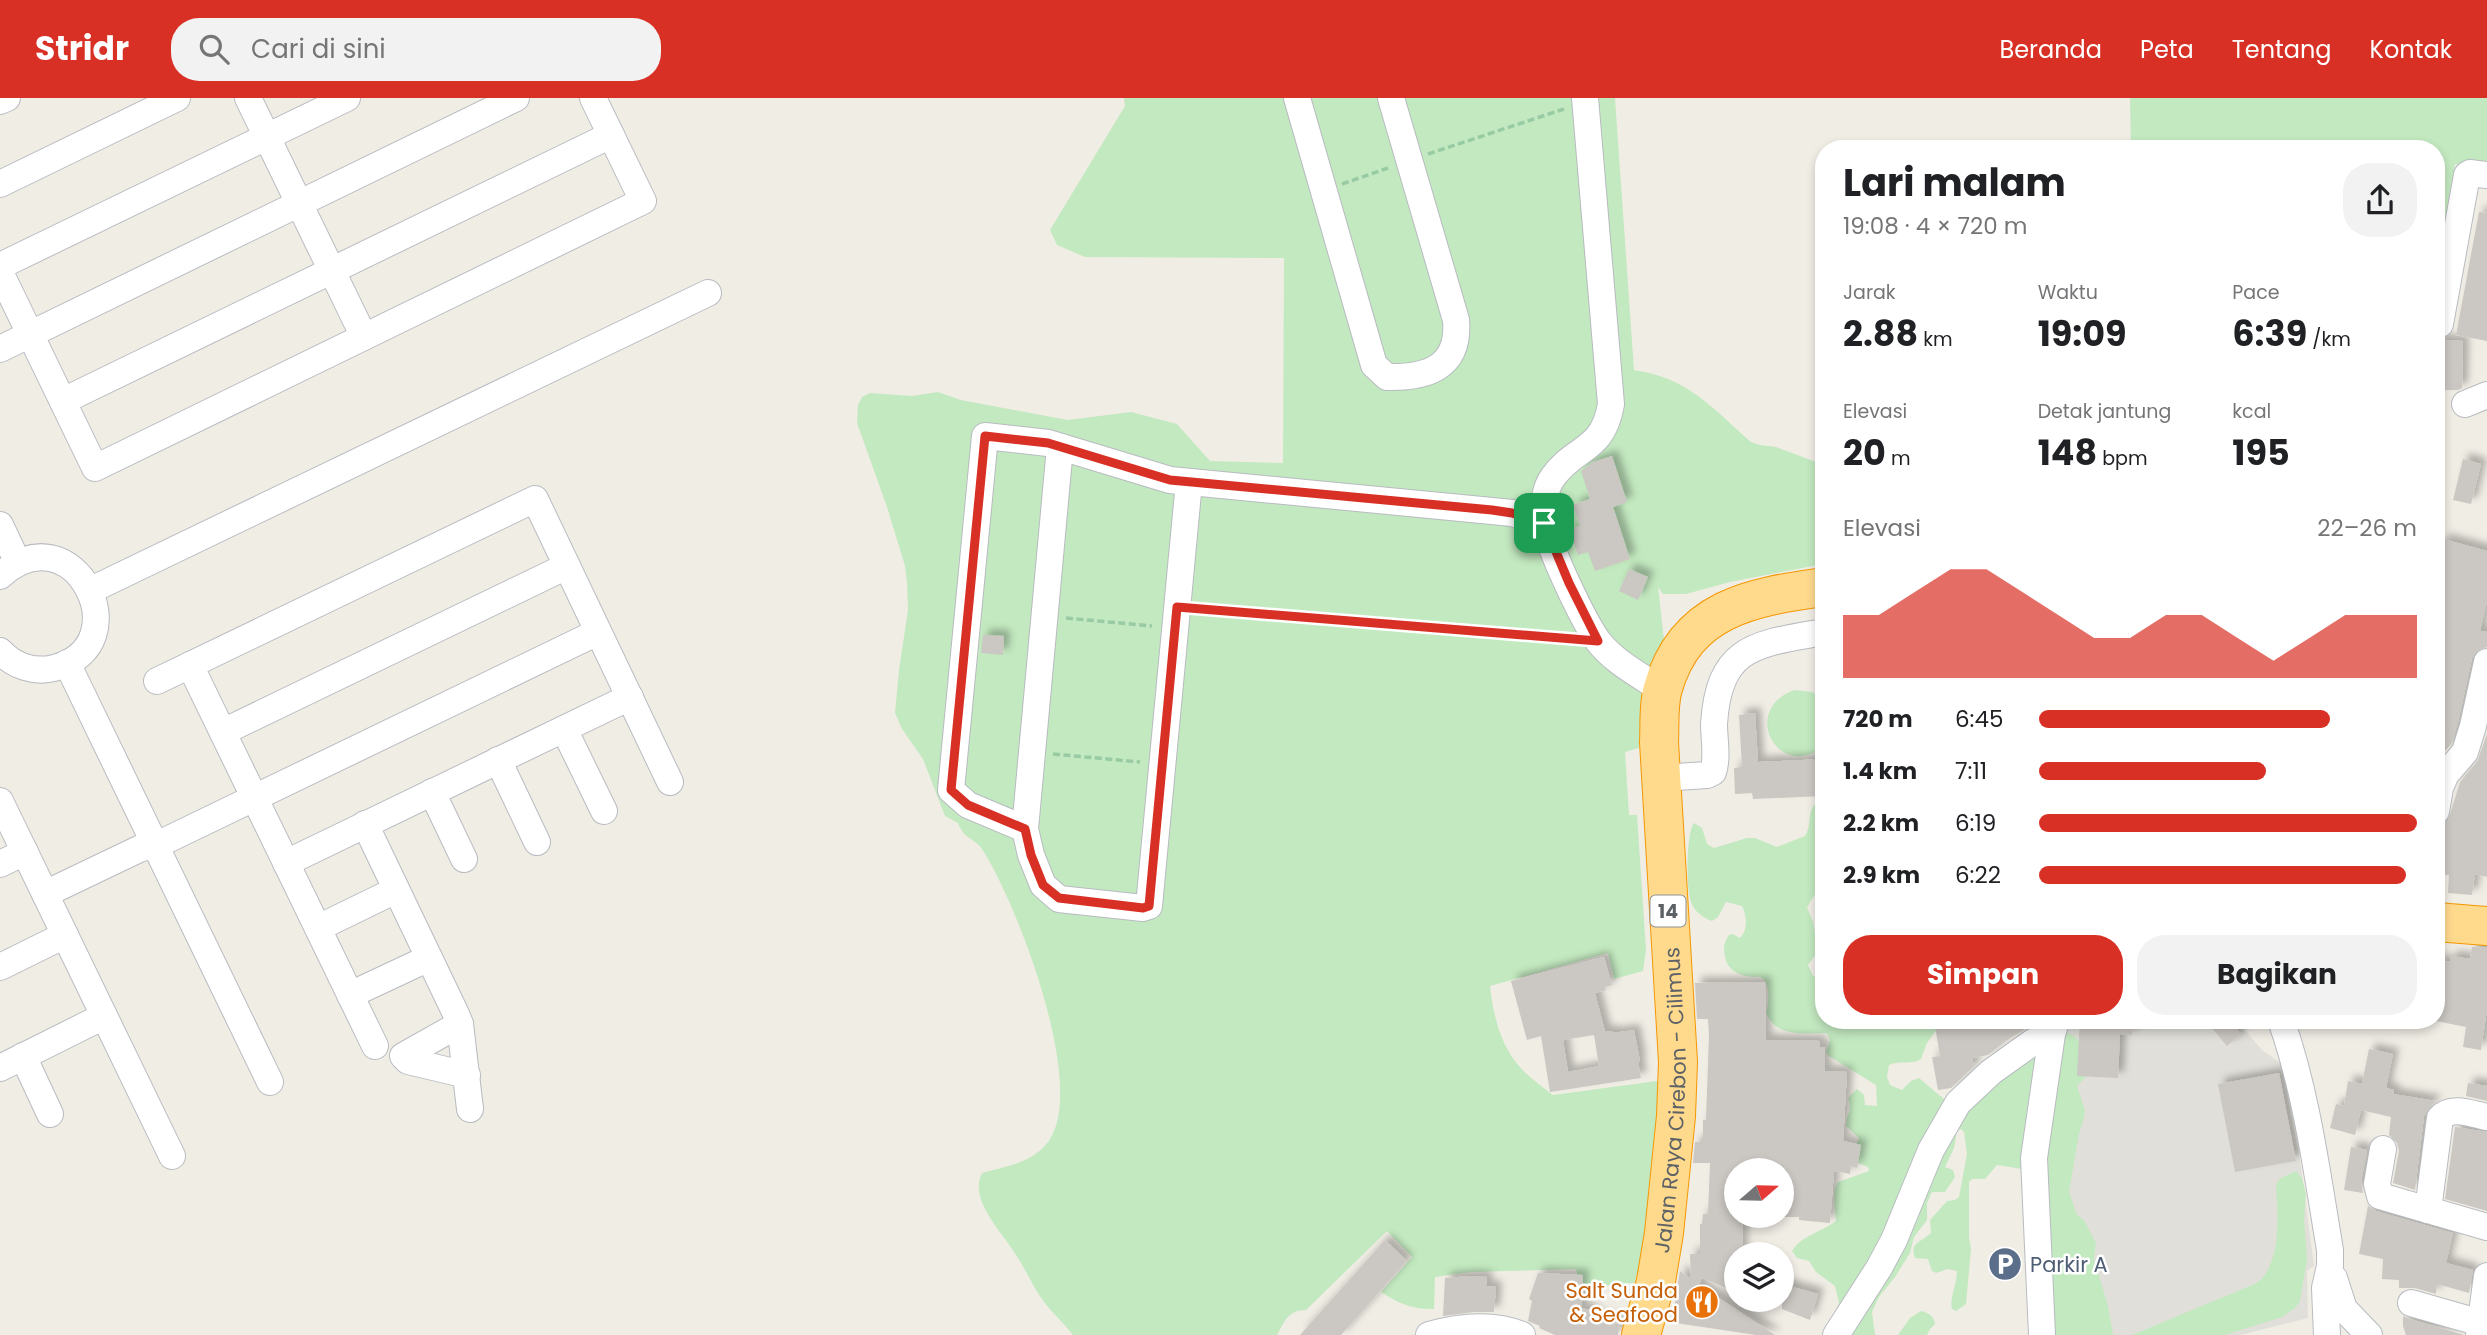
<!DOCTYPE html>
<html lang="id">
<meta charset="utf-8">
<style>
body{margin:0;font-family:Poppins,sans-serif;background:#f2f2f2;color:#202124;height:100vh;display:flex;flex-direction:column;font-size:26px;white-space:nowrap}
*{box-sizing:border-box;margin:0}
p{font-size:23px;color:#757577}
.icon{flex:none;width:38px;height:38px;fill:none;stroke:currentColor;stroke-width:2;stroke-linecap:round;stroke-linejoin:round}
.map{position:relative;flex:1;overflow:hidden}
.details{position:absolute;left:1815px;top:42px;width:630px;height:889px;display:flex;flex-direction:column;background:#fff;border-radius:28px;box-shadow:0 4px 10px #0003}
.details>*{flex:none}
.needle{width:46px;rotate:70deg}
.controls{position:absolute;left:1724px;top:1060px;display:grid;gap:14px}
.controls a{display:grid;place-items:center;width:70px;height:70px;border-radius:50%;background:#fff;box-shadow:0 4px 10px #0003;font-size:35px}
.pin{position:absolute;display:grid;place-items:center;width:60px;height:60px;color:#fff;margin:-30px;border-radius:14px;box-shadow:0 4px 10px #0006}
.round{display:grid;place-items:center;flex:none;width:74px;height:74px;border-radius:28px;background:#f2f2f2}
.head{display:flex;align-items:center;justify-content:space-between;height:119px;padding:0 28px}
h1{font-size:38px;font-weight:700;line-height:52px}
.metrics{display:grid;grid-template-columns:repeat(3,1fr);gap:10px;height:119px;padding:7px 28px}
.metrics div{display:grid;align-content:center}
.metrics b{font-size:35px;font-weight:700}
.metrics small{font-size:19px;font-weight:400}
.metrics p{font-size:19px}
.chart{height:196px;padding:14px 28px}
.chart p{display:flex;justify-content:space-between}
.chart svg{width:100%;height:126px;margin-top:7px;fill:#d93025;opacity:.7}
.button{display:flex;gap:14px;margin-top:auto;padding:14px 28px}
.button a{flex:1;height:80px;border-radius:28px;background:#d93025;color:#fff;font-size:28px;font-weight:700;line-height:80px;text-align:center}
.button a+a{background:#f2f2f2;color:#202124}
ul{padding:0 28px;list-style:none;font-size:23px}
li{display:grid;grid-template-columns:112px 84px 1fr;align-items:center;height:52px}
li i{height:18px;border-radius:9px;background:#d93025}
header{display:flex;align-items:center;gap:42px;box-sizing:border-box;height:98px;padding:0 35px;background:#d93025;color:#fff}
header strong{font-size:33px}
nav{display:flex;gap:38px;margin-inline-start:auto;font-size:24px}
.search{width:490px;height:63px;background:#f2f2f2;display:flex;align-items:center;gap:18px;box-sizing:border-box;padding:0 24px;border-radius:28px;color:#757577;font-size:26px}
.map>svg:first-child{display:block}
.industrial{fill:#e1dfd9}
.green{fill:#c3e9c0}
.building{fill:#cbc7c2;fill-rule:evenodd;filter:url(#shadow)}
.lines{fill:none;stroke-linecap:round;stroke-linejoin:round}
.minor-casing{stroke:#b8bbc0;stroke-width:28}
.highway-casing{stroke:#f59700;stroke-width:40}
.path{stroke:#98cba3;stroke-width:3.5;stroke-dasharray:7 3.5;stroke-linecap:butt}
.minor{stroke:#fff;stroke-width:26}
.highway{stroke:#ffda8d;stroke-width:38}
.route-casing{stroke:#fff;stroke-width:14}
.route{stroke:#d93025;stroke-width:9}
.labels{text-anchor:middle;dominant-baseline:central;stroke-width:5;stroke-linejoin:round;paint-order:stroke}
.shield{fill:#fff;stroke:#8e9194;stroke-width:2}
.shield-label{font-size:19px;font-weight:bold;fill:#5d6266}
.street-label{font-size:21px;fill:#5d6266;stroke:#fff}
.service-label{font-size:21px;fill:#4e5e75;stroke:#fff;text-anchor:start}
.food-label{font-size:21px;fill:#c56008;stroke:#fff;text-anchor:end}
</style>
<header>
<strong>Stridr</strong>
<div class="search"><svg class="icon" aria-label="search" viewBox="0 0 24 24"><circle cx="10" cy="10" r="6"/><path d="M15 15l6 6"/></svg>Cari di sini</div>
<nav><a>Beranda</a><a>Peta</a><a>Tentang</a><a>Kontak</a></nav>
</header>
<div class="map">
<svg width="2487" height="1237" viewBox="0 0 2487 1237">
<defs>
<filter id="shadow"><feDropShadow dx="6" dy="-6" stdDeviation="3.5" flood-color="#0004"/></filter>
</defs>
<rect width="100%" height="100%" fill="#f0ede5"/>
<!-- industrial -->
<polygon class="industrial" points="2063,922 2236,922 2262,952 2286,969 2288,1000 2300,1062 2314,1168 2307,1173 2308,1220 2241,1237 2061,1237"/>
<!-- green -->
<g class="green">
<path d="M1124 0H1615L1634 272C1689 280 1712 310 1751 344L1760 347 1776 349 1824 367 1823 466 1730 484 1686 496H1663L1658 489 1664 542 1646 588 1639 650 1625 654 1629 717H1637L1646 852 1643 873 1614 881 1608 855 1490 888C1493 916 1500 946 1519 968 1528 979 1542 988 1553 997L1657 983 1661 991 1662 1027 1640 1170 1634 1185 1580 1190 1576 1171 1471 1174 1435 1179 1434 1211C1413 1212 1398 1205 1381 1194L1412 1159 1387 1133 1306 1212C1288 1212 1285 1223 1277 1237H1073C1064 1225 1053 1216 1044 1204 1033 1189 1026 1172 1016 1157 1003 1135 968 1102 982 1075 1006 1068 1031 1066 1048 1044 1089 990 1016 803 982 751 975 740 964 742 958 725L945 718 923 661 902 631 895 615 899 572 908 512 907 485 905 468 887 409 857 325 858 307 862 299 870 295 912 298 938 294 961 302 1068 322 1131 314 1177 326 1210 363 1283 365 1284 160 1085 159 1057 147 1050 132 1125 8Z"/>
<polygon points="2130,0 2487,0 2487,71 2455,66 2436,173 2436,51 2131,51"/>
<path d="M1794 592 1812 594 1823 602V649C1777 683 1740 612 1794 592Z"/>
<path d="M1818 703 1823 705V717L1817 793 1807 809 1813 824 1818 853 1808 867 1813 878 1823 881 1824 922 1933 924 1937 931 1927 945 1921 961C1913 967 1900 962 1889 967L1887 979 1890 987 1902 992 1911 983 1919 980 1945 1002 2041 946 2022 1071 1997 1067 1985 1081H1972L1969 1084V1139L1971 1151 1966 1206 1956 1213 1952 1211C1949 1200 1957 1187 1957 1173L1948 1171 1936 1175 1932 1173 1928 1161 1915 1160C1909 1144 1922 1144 1931 1135L1930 1122 1947 1103 1955 1102 1959 1099 1967 1056 1964 1034 1961 1031 1957 1033 1954 1050 1945 1069 1953 1072 1955 1079 1945 1094H1932L1927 1105V1122L1914 1139 1910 1155 1895 1179 1879 1199 1872 1214 1875 1237H1829L1839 1205 1835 1188 1816 1174 1809 1163 1797 1160 1792 1153C1802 1137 1822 1134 1836 1123 1835 1111 1831 1094 1838 1084L1869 1073 1868 1069 1856 1064V1047L1859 1040 1846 1028C1846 1015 1853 1015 1848 1000L1857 991 1864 997 1865 1007 1877 1008 1876 987 1829 958 1826 954 1830 942 1827 935C1803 935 1777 940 1766 915 1769 906 1771 883 1760 879 1758 878 1756 879 1754 879 1740 878 1727 873 1725 858 1723 850 1724 844 1729 837L1733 836 1740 840C1748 832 1747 818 1742 808L1726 804 1718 819 1712 823C1703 820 1694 813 1691 804 1686 791 1686 735 1694 725L1702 730 1707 746 1714 750 1747 740H1755L1777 749 1805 738C1813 726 1805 714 1818 703Z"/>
<path d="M2068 935C2085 942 2085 960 2088 976L2077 988 2085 1012 2084 1020 2079 1036 2069 1094 2077 1117 2084 1122 2096 1145 2094 1161 2108 1208 2113 1237H2054L2043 1076 2059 938Z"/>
<path d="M2296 1073 2302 1080 2306 1096 2304 1121 2307 1162 2300 1203 2295 1210 2282 1219 2225 1237H2132L2257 1185C2282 1165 2278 1117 2276 1086L2281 1080Z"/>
<path d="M1921 1213C1929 1215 1934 1218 1935 1226L1930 1231 1927 1237H1898L1910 1220Z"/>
</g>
<!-- building -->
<g class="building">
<polygon points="2479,114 2487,115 2487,243 2456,237"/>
<polygon points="2436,242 2463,243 2462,290 2458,292 2436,292"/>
<polygon points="1612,358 1627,404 1613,409 1630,461 1595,473 1588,454 1578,457 1569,431 1580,428 1573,407 1590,401 1581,373 1593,364"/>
<polygon points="2463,361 2481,366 2471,406 2453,402"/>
<polygon points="2443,441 2487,453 2487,503 2480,533 2487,534 2487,549 2476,553 2472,560 2458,624 2451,646 2446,652 2436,650 2436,448 2441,449"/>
<polygon points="1629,471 1648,479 1638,502 1619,493"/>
<polygon points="983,537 1004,538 1003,557 981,555"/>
<polygon points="1755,615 1758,664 1824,661 1824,698 1753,701 1752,695 1735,696 1734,670 1742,669 1739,617"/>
<polygon points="2487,636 2487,779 2475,776 2472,797 2448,795 2449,777 2436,776 2437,728 2448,723 2460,684 2477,664"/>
<polygon points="2472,849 2487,850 2487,911 2481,952 2463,949 2466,929 2436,923 2436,862 2450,864 2451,858 2470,861"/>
<path d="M1604 859 1612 887 1605 889 1606 892 1595 895 1605 934 1612 933 1613 935 1634 932 1640 963 1638 964 1641 980 1550 994 1541 938 1527 942 1511 883ZM1594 937 1599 968 1568 974 1563 942Z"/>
<polygon points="1765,884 1766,942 1820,943 1820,950 1825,949 1825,973 1847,974 1843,1043 1861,1047 1857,1070 1851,1068 1850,1076 1834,1073 1830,1125 1799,1122 1799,1119 1782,1119 1782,1073 1736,1073 1736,1118 1743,1118 1742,1157 1736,1157 1736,1194 1702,1180 1699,1187 1775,1237 1756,1237 1676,1225 1678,1211 1674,1210 1680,1173 1691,1181 1690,1156 1700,1156 1700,1126 1702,1126 1703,1116 1708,1116 1710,1065 1693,1065 1695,1044 1703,1044 1703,1022 1706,1022 1709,937 1708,921 1697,921 1695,885"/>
<polygon points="1934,922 2040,922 2007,942 1988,957 1972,960 1974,968 1951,990 1938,992 1932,959 1940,958"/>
<polygon points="2080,922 2133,922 2132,937 2120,936 2118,980 2077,978"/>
<polygon points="2205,922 2229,922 2241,936 2227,948"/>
<polygon points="2369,951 2393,956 2386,990 2394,992 2393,996 2436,1003 2429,1009 2424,1018 2415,1092 2393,1085 2399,1053 2397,1045 2389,1037 2391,1019 2361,1012 2355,1037 2330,1030 2336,1006 2344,1008 2348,983 2362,986"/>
<polygon points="2279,975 2296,1063 2235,1074 2218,986"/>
<polygon points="2468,985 2487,988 2487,1003 2466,998"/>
<polygon points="2455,1029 2487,1034 2487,1113 2445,1101"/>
<polygon points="2351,1049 2367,1052 2361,1084 2363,1095 2344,1092"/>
<polygon points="2368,1108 2376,1113 2453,1135 2446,1165 2473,1172 2469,1195 2437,1186 2436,1196 2415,1190 2399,1190 2399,1182 2382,1181 2383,1161 2359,1156"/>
<polygon points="1385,1142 1407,1163 1341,1237 1300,1237"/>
<polygon points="1538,1175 1583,1177 1581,1210 1594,1213 1593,1218 1620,1223 1618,1237 1555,1237 1539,1230 1540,1228 1528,1223 1532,1203 1529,1201"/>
<polygon points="1471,1178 1487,1179 1486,1188 1496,1189 1494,1214 1474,1214 1443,1218 1445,1180"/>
<polygon points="1782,1186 1818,1196 1810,1222 1782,1211"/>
<polygon points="2403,1218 2407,1220 2464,1237 2406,1237 2403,1228"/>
</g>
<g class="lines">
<!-- minor casing -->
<g class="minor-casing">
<g id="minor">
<polyline points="248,0 364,239"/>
<path d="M1297 0 1374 267 1387 279C1428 280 1460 269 1456 222L1391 0"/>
<path d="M1585 0 1611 306C1603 354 1576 347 1553 379 1544 391 1542 412 1545 426 1549 451 1583 522 1598 543 1614 564 1641 578 1662 592"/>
<polyline points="0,3 7,0"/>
<polyline points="0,86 177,0"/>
<polyline points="0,168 347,0"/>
<polyline points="0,174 95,370 643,103 593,0"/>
<polyline points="2440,226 2467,77 2470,75 2487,77"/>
<polyline points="0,251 516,0"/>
<polyline points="63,303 611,37"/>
<polyline points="2465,306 2487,297"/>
<polyline points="1060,349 1025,731 1031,757 1043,787 1059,801 1143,810 1149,808 1189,384"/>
<polyline points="0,427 18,465"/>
<path d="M0 478C73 410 143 547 54 570 34 575 14 568 0 553"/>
<polyline points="91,492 708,195"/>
<polyline points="67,565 270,984"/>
<polyline points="190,567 375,948"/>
<polyline points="157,583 535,401 670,684"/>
<polyline points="564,631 604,713"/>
<polyline points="223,634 567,468"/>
<polyline points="498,662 537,744"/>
<path d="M1660 680 1707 677 1713 674C1718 660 1714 641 1714 626 1719 546 1758 546 1824 534"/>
<polyline points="432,694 464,761"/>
<polyline points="0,703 172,1058"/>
<polyline points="2436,713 2440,690 2446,676 2465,654 2473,628 2487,564"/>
<polyline points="365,726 456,916 460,926 470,1011"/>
<polyline points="1025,731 968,707 951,692 985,338 1048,345 1170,382 1492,413 1512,415 1544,425"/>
<polyline points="286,765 630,599"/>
<polyline points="0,766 25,754"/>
<polyline points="45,796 139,751 167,742 598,534"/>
<polyline points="318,830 396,792"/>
<polyline points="0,869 65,837"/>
<polyline points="350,897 429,860"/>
<path d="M2281 922C2307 996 2317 1075 2330 1152V1168L2325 1190 2327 1237"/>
<polyline points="460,926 403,958 408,963 467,977"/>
<polyline points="23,958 50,1016"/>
<polyline points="0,970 104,918"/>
<polyline points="2383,1051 2377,1086 2380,1098 2487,1129"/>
<path d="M2428 1112 2440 1020C2451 1007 2472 1016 2487 1019"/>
<polyline points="2334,1180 2344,1211 2369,1237"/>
<polyline points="2411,1205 2481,1225"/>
<path d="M1429 1237C1458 1229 1493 1225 1522 1237"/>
<polyline points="1836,1237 1879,1170 1894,1142 1931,1052 1958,1005 1991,974 2033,944 2052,936"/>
<polyline points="2042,1237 2034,1060 2052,936 2056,924"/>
<polyline points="2479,1237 2487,1178"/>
</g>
</g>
<!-- highway casing -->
<g class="highway-casing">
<g id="highway">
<polyline points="2436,824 2487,828"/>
<path id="s1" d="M1641 1237 1656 1183 1664 1135 1676 1018 1678 964 1659 644C1660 627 1658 607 1663 590 1686 510 1751 499 1824 489"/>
</g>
</g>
<!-- path -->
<g class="path">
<polyline points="1428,56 1564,11"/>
<polyline points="1342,86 1388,70"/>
<polyline points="1199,511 1572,541"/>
<polyline points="1066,520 1152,528"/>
<polyline points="1053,656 1140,664"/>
</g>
<!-- minor -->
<use href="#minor" class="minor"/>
<!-- highway -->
<use href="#highway" class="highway"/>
</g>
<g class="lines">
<!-- route casing -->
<g class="route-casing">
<polygon id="route" points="985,338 1048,345 1170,382 1492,412 1512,415 1544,425 1569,485 1598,543 1177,509 1149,808 1143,810 1059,800 1043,787 1031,757 1025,731 968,707 951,692"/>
</g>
<!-- route -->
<use href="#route" class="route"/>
</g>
<!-- icons -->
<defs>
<g id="parking-disc" transform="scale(1.75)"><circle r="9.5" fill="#5c6f8a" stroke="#fff"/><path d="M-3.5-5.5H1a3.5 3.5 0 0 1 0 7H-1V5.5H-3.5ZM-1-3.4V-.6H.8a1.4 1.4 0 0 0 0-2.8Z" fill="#fff"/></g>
<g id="restaurant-disc" transform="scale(1.75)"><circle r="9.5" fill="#e8710a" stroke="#fff"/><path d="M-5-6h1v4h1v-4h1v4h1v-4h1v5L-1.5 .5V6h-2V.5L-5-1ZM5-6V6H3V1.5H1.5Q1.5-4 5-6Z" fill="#fff"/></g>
</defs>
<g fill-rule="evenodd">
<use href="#parking-disc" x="2005" y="1166"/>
<use href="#restaurant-disc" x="1702" y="1204"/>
</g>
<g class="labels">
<!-- shield labels -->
<rect class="shield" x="1650.5" y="797.5" width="35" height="31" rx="5"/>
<g class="shield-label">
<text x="1668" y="813">14</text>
</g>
<!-- street labels -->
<g class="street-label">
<text stroke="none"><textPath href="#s1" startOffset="238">Jalan Raya Cirebon - Cilimus</textPath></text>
</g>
<!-- service labels -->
<g class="service-label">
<text x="2030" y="1166">Parkir A</text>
</g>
<!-- food labels -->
<g class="food-label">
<text x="1678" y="1192">Salt Sunda<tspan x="1678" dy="24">&amp; Seafood</tspan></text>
</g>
</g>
</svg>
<div class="controls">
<a><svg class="needle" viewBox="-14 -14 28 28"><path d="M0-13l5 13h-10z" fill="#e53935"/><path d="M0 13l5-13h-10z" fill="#757577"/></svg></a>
<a><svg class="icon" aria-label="layers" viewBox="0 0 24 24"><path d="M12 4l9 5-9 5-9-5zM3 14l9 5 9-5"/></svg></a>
</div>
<div class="pin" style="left:1544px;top:425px;background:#1e9e55"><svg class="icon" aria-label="arrive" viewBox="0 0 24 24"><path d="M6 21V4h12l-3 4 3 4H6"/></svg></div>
<section class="details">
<div class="head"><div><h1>Lari malam</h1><p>19:08 · 4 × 720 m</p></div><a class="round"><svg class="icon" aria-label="share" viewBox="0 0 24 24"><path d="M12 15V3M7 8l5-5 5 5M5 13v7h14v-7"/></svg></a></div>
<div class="metrics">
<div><p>Jarak</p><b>2.88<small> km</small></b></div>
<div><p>Waktu</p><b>19:09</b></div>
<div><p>Pace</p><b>6:39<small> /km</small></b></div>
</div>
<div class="metrics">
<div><p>Elevasi</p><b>20<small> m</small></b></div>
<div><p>Detak jantung</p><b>148<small> bpm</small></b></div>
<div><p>kcal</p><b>195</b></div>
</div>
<div class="chart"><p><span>Elevasi</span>22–26 m</p>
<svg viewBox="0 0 160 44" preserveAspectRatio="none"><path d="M0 44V22L10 22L20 14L30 6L40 6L50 14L60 22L70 30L80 30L90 22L100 22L110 30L120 38L130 30L140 22L150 22L160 22V44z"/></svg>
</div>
<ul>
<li><b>720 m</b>6:45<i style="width:77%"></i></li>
<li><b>1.4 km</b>7:11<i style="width:60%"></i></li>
<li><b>2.2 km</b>6:19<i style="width:100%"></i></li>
<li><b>2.9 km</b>6:22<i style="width:97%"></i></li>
</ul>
<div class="button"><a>Simpan</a><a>Bagikan</a></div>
</section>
</div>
